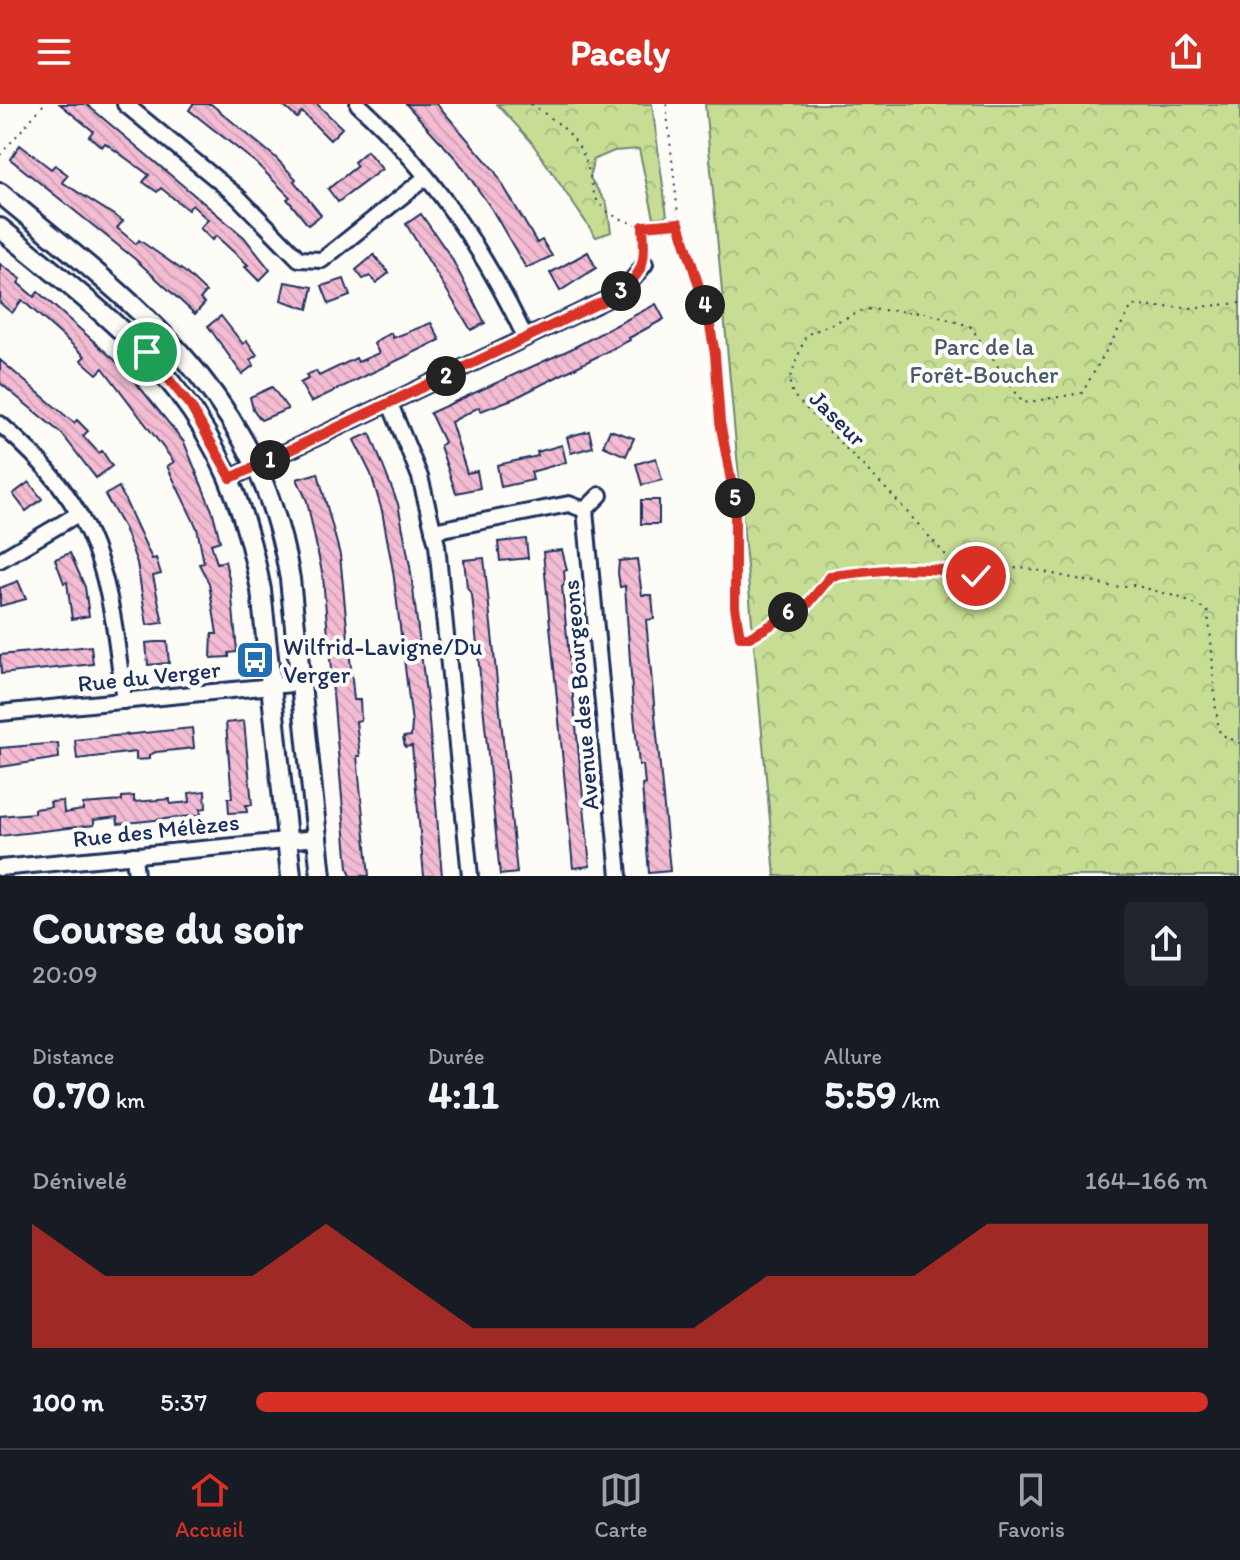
<!DOCTYPE html>
<html lang="fr">
<meta charset="utf-8">
<style>
body{margin:0;font-family:Itim,sans-serif;background:#20242c;color:#f1f3f6;height:100vh;display:flex;flex-direction:column;font-size:30px;white-space:nowrap}
*{box-sizing:border-box;margin:0}
p{font-size:26px;color:#9ea1a6}
.icon{flex:none;width:44px;height:44px;fill:none;stroke:currentColor;stroke-width:2;stroke-linecap:round;stroke-linejoin:round}
.map{position:relative;height:772px;overflow:hidden}
.details{display:flex;flex-direction:column;background:#171b24;flex:1}
.details>*{flex:none}
.pin{position:absolute;display:grid;place-items:center;width:68px;height:68px;color:#fff;margin:-34px;border:4px solid #fff;border-radius:50%;box-shadow:0 2px 8px #0007}
.km{position:absolute;width:40px;height:40px;margin:-20px;border-radius:50%;background:#222;color:#fff;font-size:22px;line-height:40px;text-align:center}
.round{display:grid;place-items:center;flex:none;width:84px;height:84px;border-radius:8px;background:#20242c}
.overview{display:flex;align-items:center;justify-content:space-between;height:136px;padding:0 32px}
h1{font-size:44px;font-weight:800;line-height:60px}
.stats{display:grid;grid-template-columns:repeat(3,1fr);gap:12px;height:136px;padding:8px 32px}
.stats div{display:grid;align-content:center}
.stats b{font-size:40px;font-weight:800}
.stats small{font-size:22px;font-weight:400}
.stats p{font-size:22px}
.chart{height:224px;padding:16px 32px}
.chart p{display:flex;justify-content:space-between}
.chart svg{width:100%;height:144px;margin-top:8px;fill:#d93025;opacity:.7}
ul{padding:0 32px;list-style:none;font-size:26px}
li{display:grid;grid-template-columns:128px 96px 1fr;align-items:center;height:60px}
li i{height:20px;border-radius:10px;background:#d93025}
header{display:flex;justify-content:space-between;align-items:center;height:104px;padding:0 32px;background:#d93025;color:#fff;font-size:36px;font-weight:800}
.menu{display:flex;justify-content:space-around;align-items:center;height:112px;border-top:2px solid #363941;background:#171b24;font-size:22px;color:#9ea1a6}
.menu a{display:grid;justify-items:center;gap:4px}
.menu .on{color:#d93025}
.map>svg:first-child{display:block}
.forest{fill:url(#forest-crowns);stroke:#708678;stroke-width:2}
.building{fill:url(#building-back-hatch);stroke:#1b2f5e;stroke-width:2}
.lines{fill:none;stroke-linecap:round;stroke-linejoin:round}
.minor-casing{stroke:#1b2f5e;stroke-width:20}
.tertiary-casing{stroke:#1b2f5e;stroke-width:24}
.path{stroke:#1b2f5e;stroke-width:2;stroke-dasharray:2 6;stroke-linecap:butt}
.minor{stroke:#fdfcf7;stroke-width:14}
.tertiary{stroke:#fdfcf7;stroke-width:18}
.route-casing{stroke:#fff;stroke-width:16}
.route{stroke:#d93025;stroke-width:10}
.labels{text-anchor:middle;dominant-baseline:central;stroke-width:8;stroke-linejoin:round;paint-order:stroke}
.park-label{font-size:24px;fill:#465a6b;stroke:#fdfcf7}
.street-label{font-size:24px;fill:#1b2f5e;stroke:#fdfcf7}
.poi-label{font-size:24px;fill:#1b2f5e;stroke:#fdfcf7;text-anchor:start}
</style>
<header><svg class="icon" aria-label="menu" viewBox="0 0 24 24"><path d="M4 6h16M4 12h16M4 18h16"/></svg>Pacely<svg class="icon" aria-label="share" viewBox="0 0 24 24"><path d="M12 15V3M7 8l5-5 5 5M5 13v7h14v-7"/></svg></header>
<div class="map">
<svg width="1240" height="772" viewBox="0 0 1240 772">
<defs>
<pattern id="forest-crowns" width="20" height="18" patternUnits="userSpaceOnUse" patternTransform="scale(2)"><rect width="20" height="18" fill="#c6dd93"/><path d="M2 6a3 3 0 1 1 6 0M12 15a3 3 0 1 1 6 0" fill="none" stroke="#aabe81"/></pattern>
<pattern id="building-back-hatch" width="6" height="6" patternUnits="userSpaceOnUse" patternTransform="scale(2)"><rect width="6" height="6" fill="#f4bcd2"/><path d="M-1 5l2 2M0 0l6 6M5-1l2 2" fill="none" stroke="#d1a2b7"/></pattern>
</defs>
<rect width="100%" height="100%" fill="#fdfcf7"/>
<filter id="ink" filterUnits="userSpaceOnUse"><feTurbulence type="fractalNoise" baseFrequency=".0125" numOctaves="2"/><feDisplacementMap in="SourceGraphic" scale="16" xChannelSelector="R" yChannelSelector="G"/><feConvolveMatrix kernelMatrix="1 2 1 2 8 2 1 2 1" color-interpolation-filters="sRGB"/></filter>
<g filter="url(#ink)">
<!-- forest -->
<g class="forest">
<polygon points="497,0 652,0 667,112 654,114 639,45 614,47 593,56 590,74 607,100 611,128 596,133 530,36"/>
<polygon points="705,0 1240,0 1240,772 922,772 918,768 919,772 775,772"/>
</g>
<!-- building -->
<g class="building">
<polygon points="60,0 86,0 98,10 244,133 270,166 259,177 245,163 248,161 216,132 212,136 200,124 208,116 192,101 188,106 161,84 157,88 143,78 149,71 105,39 102,43 89,32 93,27"/>
<polygon points="193,0 211,0 275,53 296,75 294,77 321,111 308,121 287,95 290,93 256,59 189,6"/>
<polygon points="281,0 317,0 342,24 330,36 302,8 297,14"/>
<polygon points="406,0 437,0 494,66 537,139 542,136 552,152 526,164 491,104 458,57"/>
<polygon points="20,41 51,65 55,61 68,71 62,78 123,117 117,124 136,140 139,136 185,168 206,188 200,195 205,199 195,210 135,155 10,55"/>
<polygon points="367,47 382,65 338,98 328,85 357,62 354,58"/>
<polygon points="421,110 451,153 485,219 471,226 406,120"/>
<polygon points="588,148 596,164 560,187 550,169"/>
<polygon points="374,151 389,169 376,179 370,172 363,175 356,166"/>
<polygon points="0,160 21,175 18,179 34,193 38,188 125,265 184,338 213,409 220,437 211,440 217,459 225,457 231,483 237,548 229,549 229,553 211,554 212,530 217,530 209,479 199,460 204,459 197,424 167,362 174,358 103,264 97,270 81,256 85,252 22,196 12,209 0,199"/>
<polygon points="344,175 350,192 329,200 322,182"/>
<polygon points="285,178 313,183 308,205 281,196"/>
<polygon points="656,200 664,215 629,234 630,236 515,294 481,307 479,303 451,318 467,369 477,367 480,384 456,389 440,342 444,338 430,309 571,245"/>
<polygon points="221,212 243,240 247,237 257,251 250,256 254,261 242,270 208,222"/>
<polygon points="431,219 440,236 311,298 300,279 308,275 306,271 316,267 319,272 356,254 358,258 379,249 374,240 379,235 391,229 393,234"/>
<polygon points="0,256 74,319 77,316 88,327 83,332 99,349 102,347 112,362 96,374 62,330 0,279"/>
<polygon points="272,283 288,305 261,316 253,305 250,293"/>
<polygon points="610,326 634,334 626,352 603,342"/>
<polygon points="589,327 593,343 571,349 567,333"/>
<polygon points="370,329 398,400 410,462 428,605 442,772 424,772 412,642 405,643 403,633 411,632 412,619 393,467 382,407 371,370 354,336"/>
<polygon points="562,341 566,358 531,368 533,376 501,383 497,361 538,352 537,348"/>
<polygon points="656,354 662,376 642,381 636,360"/>
<polygon points="318,369 340,451 354,596 360,596 361,616 356,617 360,652 357,652 369,772 351,772 348,764 323,473 307,397 297,375"/>
<polygon points="29,378 42,395 26,407 13,390"/>
<polygon points="119,383 152,455 156,454 161,470 153,472 163,519 147,521 137,459 124,424 105,391"/>
<rect x="641" y="396" width="18" height="24"/>
<polygon points="526,435 528,454 500,457 498,438"/>
<polygon points="562,446 567,466 564,467 565,481 562,482 590,762 573,764 543,448"/>
<polygon points="70,449 85,483 89,512 72,515 67,478 64,479 55,455"/>
<polygon points="484,454 517,769 500,771 472,491 467,483 464,456"/>
<polygon points="637,455 642,491 652,491 654,515 646,516 670,767 649,769 642,681 645,680 643,661 639,661 633,601 625,482 620,483 618,469 619,457"/>
<polygon points="18,477 26,495 0,502 0,484"/>
<polygon points="155,538 167,538 169,559 148,561 146,539"/>
<polygon points="91,542 93,560 1,570 0,551"/>
<polygon points="244,617 252,701 246,701 247,708 229,709 228,694 232,694 226,619"/>
<polygon points="192,624 194,644 156,648 149,651 149,655 136,656 136,648 77,655 75,636"/>
<polygon points="58,639 59,654 0,663 0,644"/>
<polygon points="205,687 206,704 200,705 201,711 118,720 117,713 94,716 94,721 0,732 0,712 34,709 34,705 51,703 50,698 63,697 64,709 83,706 83,700 122,697 122,693 134,692 134,698 170,695 170,700 190,698 189,689"/>
</g>
<g class="lines">
<!-- minor casing -->
<g class="minor-casing">
<g id="minor">
<polyline points="125,0 237,92 299,155 322,156 425,74"/>
<path d="M358 0C428 63 485 147 525 233"/>
<polyline points="390,300 420,373 437,441 470,772"/>
<path d="M0 320C102 406 109 471 124 597"/>
<polyline points="231,374 616,191 629,180 645,160"/>
<polyline points="585,406 619,772"/>
<polyline points="585,406 600,391"/>
<polyline points="433,427 569,400 585,406"/>
<polyline points="0,456 78,410"/>
<polyline points="0,609 302,579"/>
<polyline points="134,751 136,772"/>
<polyline points="0,764 317,734"/>
</g>
</g>
<!-- tertiary casing -->
<g class="tertiary-casing">
<g id="tertiary">
<path d="M0 89C137 203 259 287 290 475L321 772"/>
<path d="M0 124C139 238 226 298 261 486L291 772"/>
</g>
</g>
<!-- path -->
<g class="path">
<path d="M531 0C546 11 564 21 575 37 605 80 573 104 643 122"/>
<polyline points="666,0 680,128 708,211 720,318 735,398 735,503 740,533 750,533 808,500 831,472 874,466 959,468"/>
<polyline points="0,51 44,0"/>
<polyline points="644,146 643,122 678,119"/>
<path d="M1240 199 1189 204 1132 202 1082 289 1023 299 970 222 926 209 866 205 806 231 789 276 793 291 891 390 961 468 976 472 1021 463 1114 483 1134 481 1178 493 1207 506C1215 550 1211 587 1220 630L1240 639"/>
</g>
<!-- minor -->
<use href="#minor" class="minor"/>
<!-- tertiary -->
<use href="#tertiary" class="tertiary"/>
</g>
</g>
<g class="lines" filter="url(#ink)">
<!-- route casing -->
<g class="route-casing">
<path id="route" d="M147 248 191 303 231 374 616 191C646 168 645 158 643 122L679 119 708 211 715 250 720 318 735 398V503L740 533H750L808 500 831 472C876 466 932 459 976 472"/>
</g>
<!-- route -->
<use href="#route" class="route"/>
</g>
<!-- icons -->
<defs>
<g id="bus-square" transform="scale(2)"><rect x="-9" y="-9" width="18" height="18" rx="4" fill="#1f6fb2" stroke="#fdfcf7"/><path d="M-5-6H5V4H4V6H2V4H-2V6H-4V4H-5ZM-3.5-4V0h7V-4ZM-3.5 1.2v1.5H-2V1.2ZM2 1.2v1.5H3.5V1.2Z" fill="#fff"/></g>
</defs>
<g fill-rule="evenodd">
<use href="#bus-square" x="255" y="556"/>
</g>
<g class="labels">
<!-- park labels -->
<g class="park-label">
<text x="984" y="242">Parc de la<tspan x="984" dy="28">Forêt-Boucher</tspan></text>
</g>
<!-- street labels -->
<g class="street-label">
<text transform="translate(838 314) rotate(45)">Jaseur</text>
<text transform="translate(149 572) rotate(-6)">Rue du Verger</text>
<text transform="translate(580 591) rotate(-95)">Avenue des Bourgeons</text>
<text transform="translate(156 726) rotate(-6)">Rue des Mélèzes</text>
</g>
<!-- poi labels -->
<g class="poi-label">
<text x="283" y="542">Wilfrid-Lavigne/Du<tspan x="283" dy="28">Verger</tspan></text>
</g>
</g>
</svg>
<div class="pin" style="left:147px;top:248px;background:#1e9e55"><svg class="icon" aria-label="arrive" viewBox="0 0 24 24"><path d="M6 21V4h12l-3 4 3 4H6"/></svg></div>
<div class="pin" style="left:976px;top:472px;background:#d93025"><svg class="icon" aria-label="check" viewBox="0 0 24 24"><path d="M5 12l5 5 9-10"/></svg></div>
<b class="km" style="left:270px;top:356px">1</b>
<b class="km" style="left:446px;top:272px">2</b>
<b class="km" style="left:621px;top:187px">3</b>
<b class="km" style="left:705px;top:201px">4</b>
<b class="km" style="left:735px;top:394px">5</b>
<b class="km" style="left:788px;top:508px">6</b>
</div>
<section class="details">
<div class="overview"><div><h1>Course du soir</h1><p>20:09</p></div><a class="round"><svg class="icon" aria-label="share" viewBox="0 0 24 24"><path d="M12 15V3M7 8l5-5 5 5M5 13v7h14v-7"/></svg></a></div>
<div class="stats">
<div><p>Distance</p><b>0.70<small> km</small></b></div>
<div><p>Durée</p><b>4:11</b></div>
<div><p>Allure</p><b>5:59<small> /km</small></b></div>
</div>
<div class="chart"><p><span>Dénivelé</span>164–166 m</p>
<svg viewBox="0 0 160 44" preserveAspectRatio="none"><path d="M0 44V6L10 22L20 22L30 22L40 6L50 22L60 38L70 38L80 38L90 38L100 22L110 22L120 22L130 6L140 6L150 6L160 6V44z"/></svg>
</div>
<ul>
<li><b>100 m</b>5:37<i style="width:100%"></i></li>
</ul>
</section>
<nav class="menu">
<a class="on"><svg class="icon" aria-label="home" viewBox="0 0 24 24"><path d="M3 11l9-7 9 7M6 9v11h12V9"/></svg>Accueil</a>
<a><svg class="icon" aria-label="map" viewBox="0 0 24 24"><path d="M3 6l6-2 6 2 6-2v14l-6 2-6-2-6 2zM9 4v14M15 6v14"/></svg>Carte</a>
<a><svg class="icon" aria-label="saved" viewBox="0 0 24 24"><path d="M7 4h10v16l-5-4-5 4z"/></svg>Favoris</a>
</nav>
